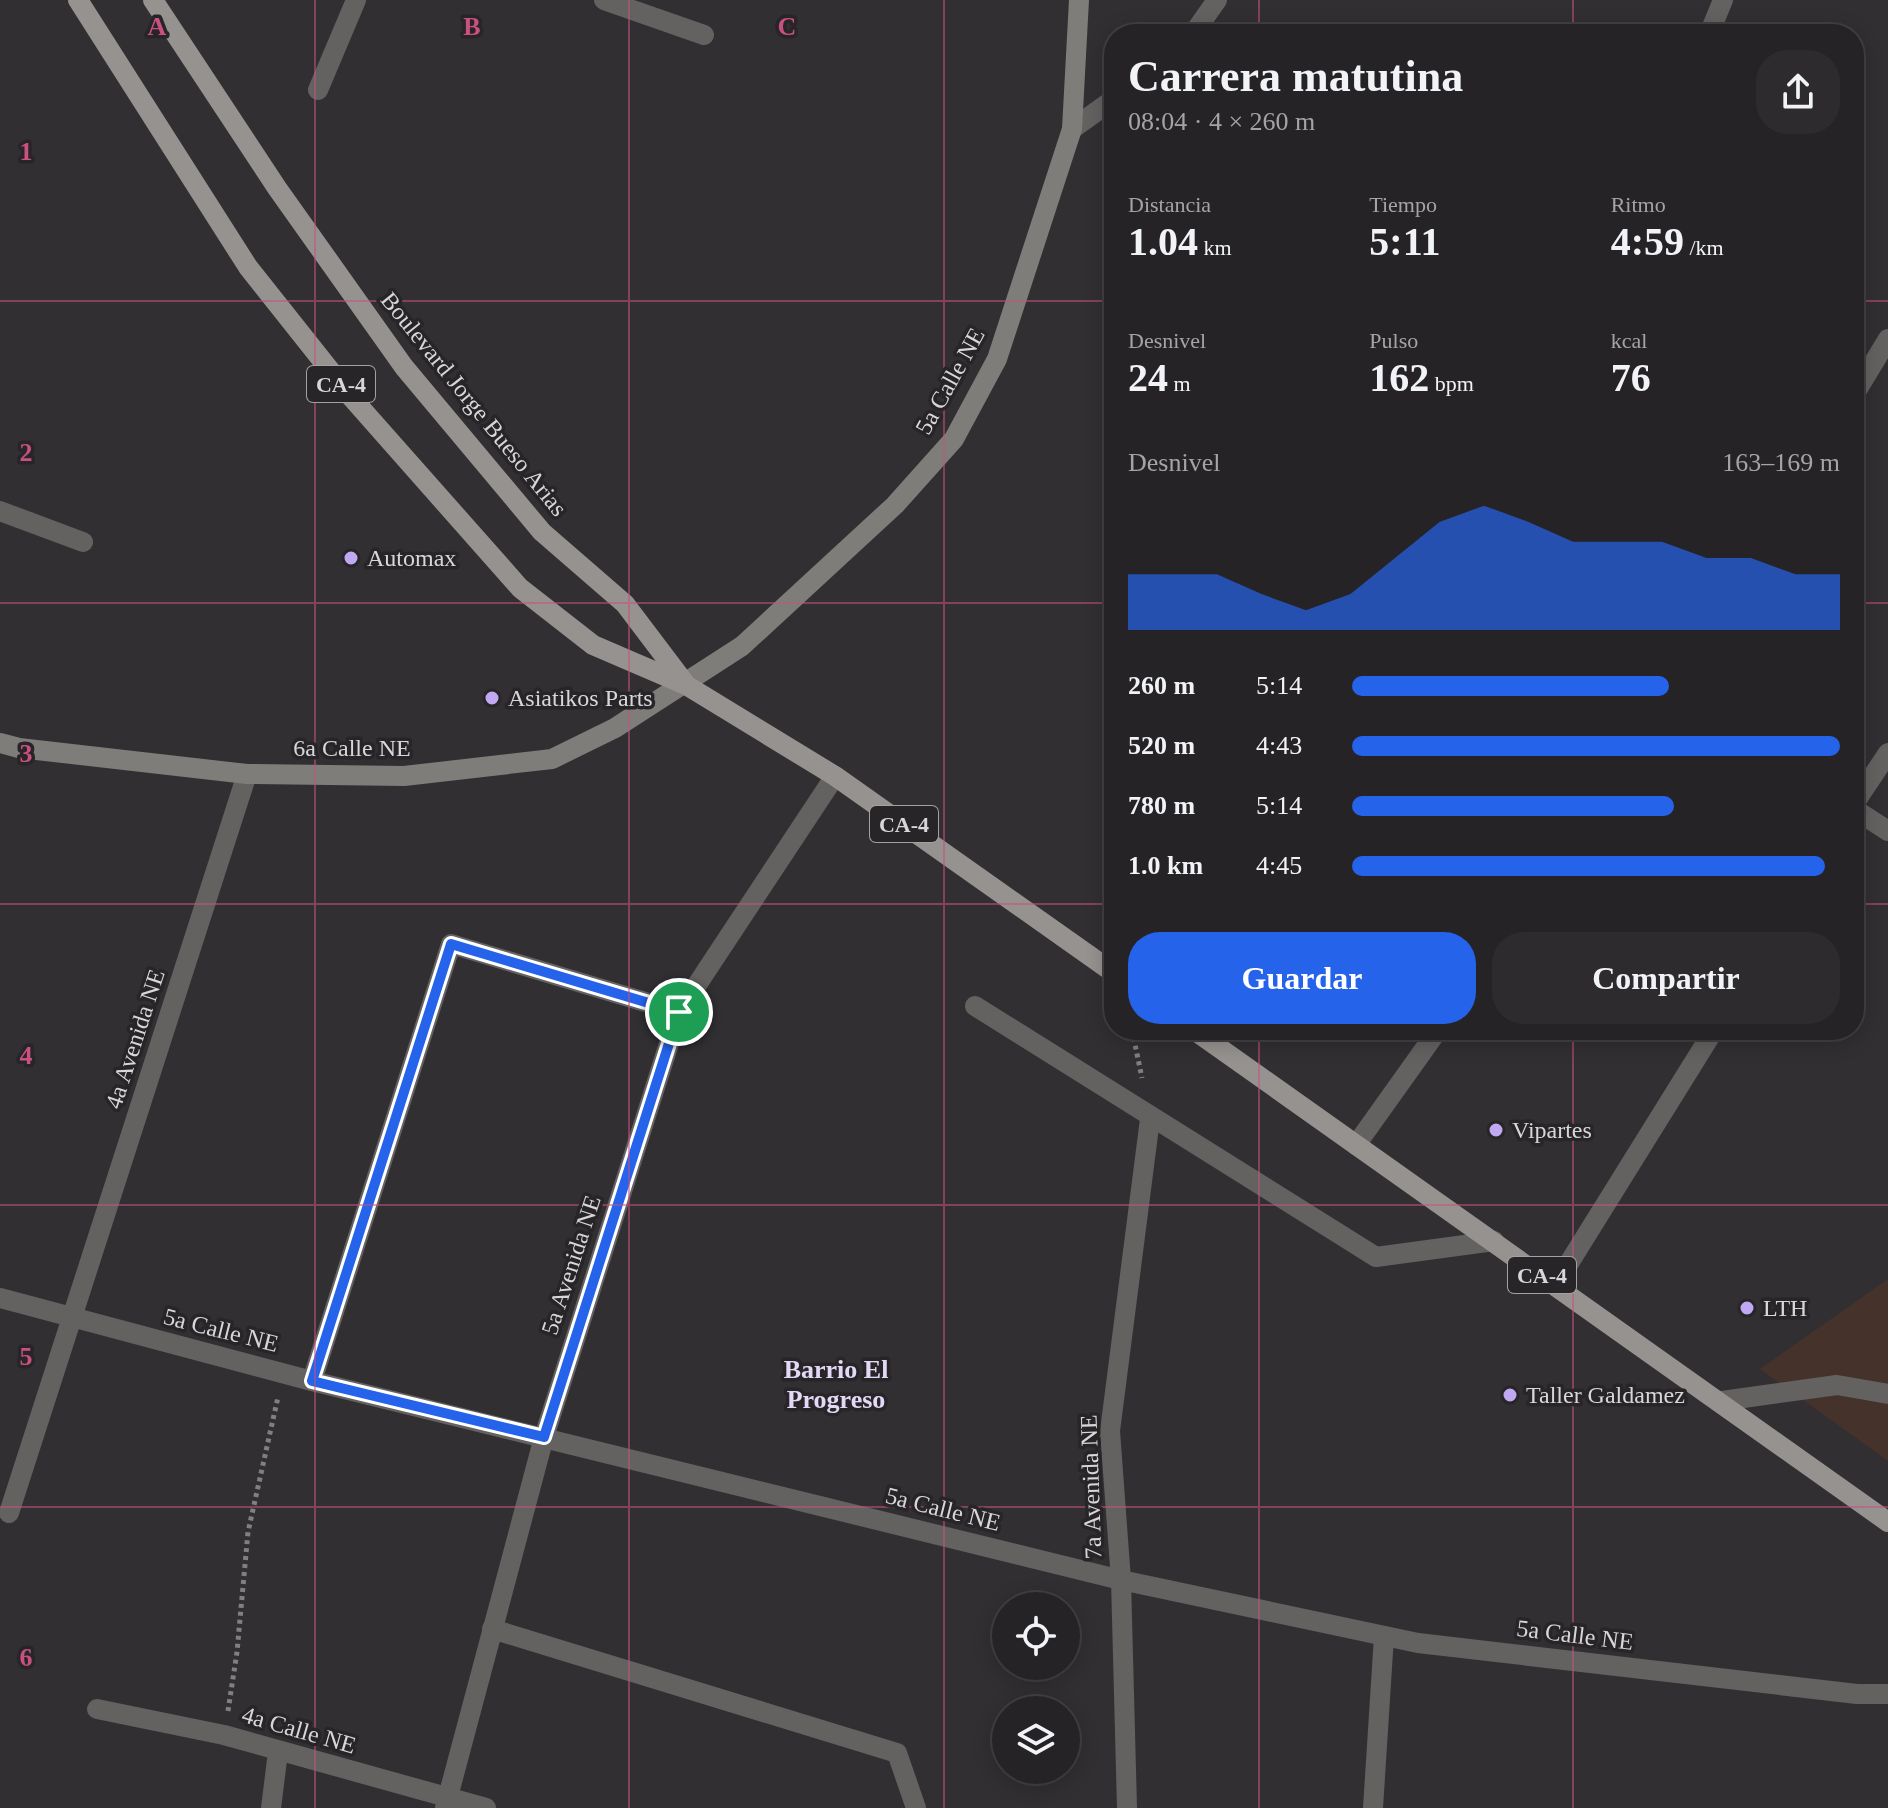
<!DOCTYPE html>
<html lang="es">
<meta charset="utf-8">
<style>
body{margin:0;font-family:Georgia,serif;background:#2e2b2e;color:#f1f3f6;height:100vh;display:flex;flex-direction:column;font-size:30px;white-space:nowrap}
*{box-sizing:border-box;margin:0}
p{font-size:26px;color:#a4a4a7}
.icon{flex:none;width:44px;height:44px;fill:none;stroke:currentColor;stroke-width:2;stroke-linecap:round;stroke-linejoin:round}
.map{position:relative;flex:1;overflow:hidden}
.side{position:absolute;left:1104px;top:24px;width:760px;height:1016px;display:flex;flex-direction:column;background:#262326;border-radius:32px;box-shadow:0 4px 20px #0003,0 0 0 2px #424043}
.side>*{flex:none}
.tools{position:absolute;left:992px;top:1592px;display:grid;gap:16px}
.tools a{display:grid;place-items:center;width:88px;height:88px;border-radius:50%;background:#262326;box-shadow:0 4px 20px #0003,0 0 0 2px #424043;font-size:40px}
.pin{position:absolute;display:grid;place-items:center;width:68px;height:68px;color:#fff;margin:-34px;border:4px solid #fff;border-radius:50%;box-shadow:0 2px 8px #0007}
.round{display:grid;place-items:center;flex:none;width:84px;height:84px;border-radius:32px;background:#2e2b2e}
.headline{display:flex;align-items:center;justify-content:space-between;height:136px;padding:0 24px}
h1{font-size:44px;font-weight:800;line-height:60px}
.metrics{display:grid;grid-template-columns:repeat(3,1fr);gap:12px;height:136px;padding:8px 24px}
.metrics div{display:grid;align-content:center}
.metrics b{font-size:40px;font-weight:800}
.metrics small{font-size:22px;font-weight:400}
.metrics p{font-size:22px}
.chart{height:224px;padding:16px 24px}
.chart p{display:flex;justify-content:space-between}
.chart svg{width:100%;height:144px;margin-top:8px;fill:#2563eb;opacity:.7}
.button{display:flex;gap:16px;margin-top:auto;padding:16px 24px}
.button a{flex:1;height:92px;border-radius:32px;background:#2563eb;color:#fff;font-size:32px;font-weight:800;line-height:92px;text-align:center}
.button a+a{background:#2e2b2e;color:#f1f3f6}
ul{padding:0 24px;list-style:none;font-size:26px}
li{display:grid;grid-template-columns:128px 96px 1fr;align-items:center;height:60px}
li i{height:20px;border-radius:10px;background:#2563eb}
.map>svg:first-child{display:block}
.industrial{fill:#45332b}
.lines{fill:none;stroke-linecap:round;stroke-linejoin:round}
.path{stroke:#827f82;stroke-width:5;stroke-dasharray:4 4;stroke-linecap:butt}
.lane{stroke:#636260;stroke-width:20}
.street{stroke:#636260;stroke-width:20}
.secondary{stroke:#7f7d7a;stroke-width:20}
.primary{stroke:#95928f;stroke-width:20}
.route-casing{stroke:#fff;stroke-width:16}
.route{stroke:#2563eb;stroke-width:10}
.grid{fill:none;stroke:#c95180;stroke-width:2;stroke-opacity:0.55}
.poi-dot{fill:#c1a8f3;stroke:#282528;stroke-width:3}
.labels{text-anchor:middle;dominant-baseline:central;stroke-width:7;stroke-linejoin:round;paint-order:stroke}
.shield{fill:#282528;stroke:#a4a1a3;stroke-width:2}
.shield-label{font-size:22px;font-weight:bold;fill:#d9d6d8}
.street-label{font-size:24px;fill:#d9d6d8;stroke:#282528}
.poi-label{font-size:24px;fill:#d9d6d8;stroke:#282528;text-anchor:start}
.neighbourhood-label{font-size:26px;font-weight:bold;fill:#e2d9f6;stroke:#282528}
.grid-label{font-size:26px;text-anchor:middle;font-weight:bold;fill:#c95180;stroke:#282528;stroke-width:7;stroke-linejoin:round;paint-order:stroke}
</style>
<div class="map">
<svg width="1888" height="1808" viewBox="0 0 1888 1808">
<rect width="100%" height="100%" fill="#322f32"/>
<!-- industrial -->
<polygon class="industrial" points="1888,1279 1888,1461 1760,1369"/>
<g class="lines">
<!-- path -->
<g class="path">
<polyline points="1132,1030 1142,1078"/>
<polyline points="228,1711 237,1652 248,1532 278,1397"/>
</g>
<!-- lane -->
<polyline class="lane" points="1722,1401 1837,1385 1888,1394"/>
<!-- street -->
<g class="street">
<polyline points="604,0 704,35"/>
<polyline points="1193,34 1217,0"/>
<polyline points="1709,34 1723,0"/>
<polyline points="318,90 356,0"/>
<polyline points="1072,129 1114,99"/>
<polyline points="1854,395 1888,339"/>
<polyline points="0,511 83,542"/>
<polyline points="1854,804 1888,753"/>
<polyline points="1854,809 1888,831"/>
<polyline points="975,1006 1376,1257 1494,1241"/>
<polyline points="1356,1145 1438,1030"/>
<polyline points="1556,1284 1714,1030"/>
<polyline points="0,1298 312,1381 1121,1580 1418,1643 1857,1694 1888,1694"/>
<polyline points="312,1381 451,944 679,1012"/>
<polyline points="9,1513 247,774"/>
<polyline points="492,1629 897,1753 916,1808"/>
<polyline points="97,1709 224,1735 486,1808"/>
<polyline points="271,1808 278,1752"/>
<polyline points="445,1808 544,1437 679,1012 835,776"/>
<polyline points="1127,1808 1121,1580 1110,1431 1150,1119"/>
<polyline points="1373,1808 1384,1636"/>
</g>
<!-- secondary -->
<polyline class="secondary" points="0,743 19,748 247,774 404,776 552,759 615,728 742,646 895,505 954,439 997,359 1072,129 1079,0"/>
<!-- primary -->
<g class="primary">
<polyline points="78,0 248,267 352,398 520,588 593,645 686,685 835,776 1114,973"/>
<polyline points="153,0 277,188 404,367 542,532 625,604 684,682"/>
<polyline points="1194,1030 1888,1522"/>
</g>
</g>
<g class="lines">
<!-- route casing -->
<g class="route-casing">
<polygon id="route" points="451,944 679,1012 544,1437 312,1381"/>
</g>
<!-- route -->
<use href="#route" class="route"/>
</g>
<!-- grid -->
<path class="grid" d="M315 0V1808M629 0V1808M944 0V1808M1259 0V34M1573 0V34M0 301H1114M1854 301H1888M0 603H1114M1854 603H1888M0 904H1114M1854 904H1888M1259 1030V1808M1573 1030V1808M0 1205H1888M0 1507H1888"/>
<!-- markers -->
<g class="poi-dot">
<circle cx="351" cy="558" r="8"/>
<circle cx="492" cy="698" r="8"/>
<circle cx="1496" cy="1130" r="8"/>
<circle cx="1747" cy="1308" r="8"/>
<circle cx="1510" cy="1395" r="8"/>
</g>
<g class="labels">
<!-- shield labels -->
<g class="shield">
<rect x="307" y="366" width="68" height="36" rx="6"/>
<rect x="870" y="806" width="68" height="36" rx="6"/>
<rect x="1508" y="1257" width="68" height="36" rx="6"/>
</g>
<g class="shield-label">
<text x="341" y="384">CA-4</text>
<text x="904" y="824">CA-4</text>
<text x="1542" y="1275">CA-4</text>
</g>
<!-- street labels -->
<g class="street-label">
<text transform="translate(950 381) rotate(-61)">5a Calle NE</text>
<text transform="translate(474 404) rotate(51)">Boulevard Jorge Bueso Arias</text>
<text x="352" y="748">6a Calle NE</text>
<text transform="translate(135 1039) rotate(-72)">4a Avenida NE</text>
<text transform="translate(571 1265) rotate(-72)">5a Avenida NE</text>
<text transform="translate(221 1330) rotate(14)">5a Calle NE</text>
<text transform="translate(1091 1487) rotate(-92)">7a Avenida NE</text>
<text transform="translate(943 1509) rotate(14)">5a Calle NE</text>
<text transform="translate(1575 1635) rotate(7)">5a Calle NE</text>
<text transform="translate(299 1730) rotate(16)">4a Calle NE</text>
</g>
<!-- poi labels -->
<g class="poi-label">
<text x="367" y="558">Automax</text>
<text x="508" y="698">Asiatikos Parts</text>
<text x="1512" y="1130">Vipartes</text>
<text x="1763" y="1308">LTH</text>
<text x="1526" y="1395">Taller Galdamez</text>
</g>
<!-- neighbourhood labels -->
<g class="neighbourhood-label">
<text x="836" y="1369">Barrio El<tspan x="836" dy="30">Progreso</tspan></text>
</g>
</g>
<g class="grid-label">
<text x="157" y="35">A</text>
<text x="472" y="35">B</text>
<text x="787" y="35">C</text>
<text x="26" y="160">1</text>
<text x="26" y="461">2</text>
<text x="26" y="762">3</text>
<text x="26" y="1064">4</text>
<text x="26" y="1365">5</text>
<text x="26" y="1666">6</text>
</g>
</svg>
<div class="tools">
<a><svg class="icon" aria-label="locate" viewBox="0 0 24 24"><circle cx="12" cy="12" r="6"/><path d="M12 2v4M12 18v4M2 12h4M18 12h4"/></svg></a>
<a><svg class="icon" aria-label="layers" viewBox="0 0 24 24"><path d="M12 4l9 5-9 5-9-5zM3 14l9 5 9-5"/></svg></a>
</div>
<div class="pin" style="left:679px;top:1012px;background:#1e9e55"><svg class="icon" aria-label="arrive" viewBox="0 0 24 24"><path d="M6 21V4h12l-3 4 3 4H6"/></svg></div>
<section class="side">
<div class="headline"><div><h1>Carrera matutina</h1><p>08:04 · 4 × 260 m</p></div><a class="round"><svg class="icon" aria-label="share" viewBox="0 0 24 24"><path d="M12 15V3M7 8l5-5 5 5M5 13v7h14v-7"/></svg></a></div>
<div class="metrics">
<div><p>Distancia</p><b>1.04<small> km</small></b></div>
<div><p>Tiempo</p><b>5:11</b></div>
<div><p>Ritmo</p><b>4:59<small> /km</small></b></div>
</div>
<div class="metrics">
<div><p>Desnivel</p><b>24<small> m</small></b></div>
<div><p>Pulso</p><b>162<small> bpm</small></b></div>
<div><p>kcal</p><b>76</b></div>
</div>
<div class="chart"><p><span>Desnivel</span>163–169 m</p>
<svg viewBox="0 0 160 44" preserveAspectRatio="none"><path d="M0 44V27L10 27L20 27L30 33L40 38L50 33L60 22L70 11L80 6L90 11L100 17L110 17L120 17L130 22L140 22L150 27L160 27V44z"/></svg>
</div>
<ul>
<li><b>260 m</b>5:14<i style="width:65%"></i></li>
<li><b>520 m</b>4:43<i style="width:100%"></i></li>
<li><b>780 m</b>5:14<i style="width:66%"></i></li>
<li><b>1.0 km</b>4:45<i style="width:97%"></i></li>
</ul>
<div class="button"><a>Guardar</a><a>Compartir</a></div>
</section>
</div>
